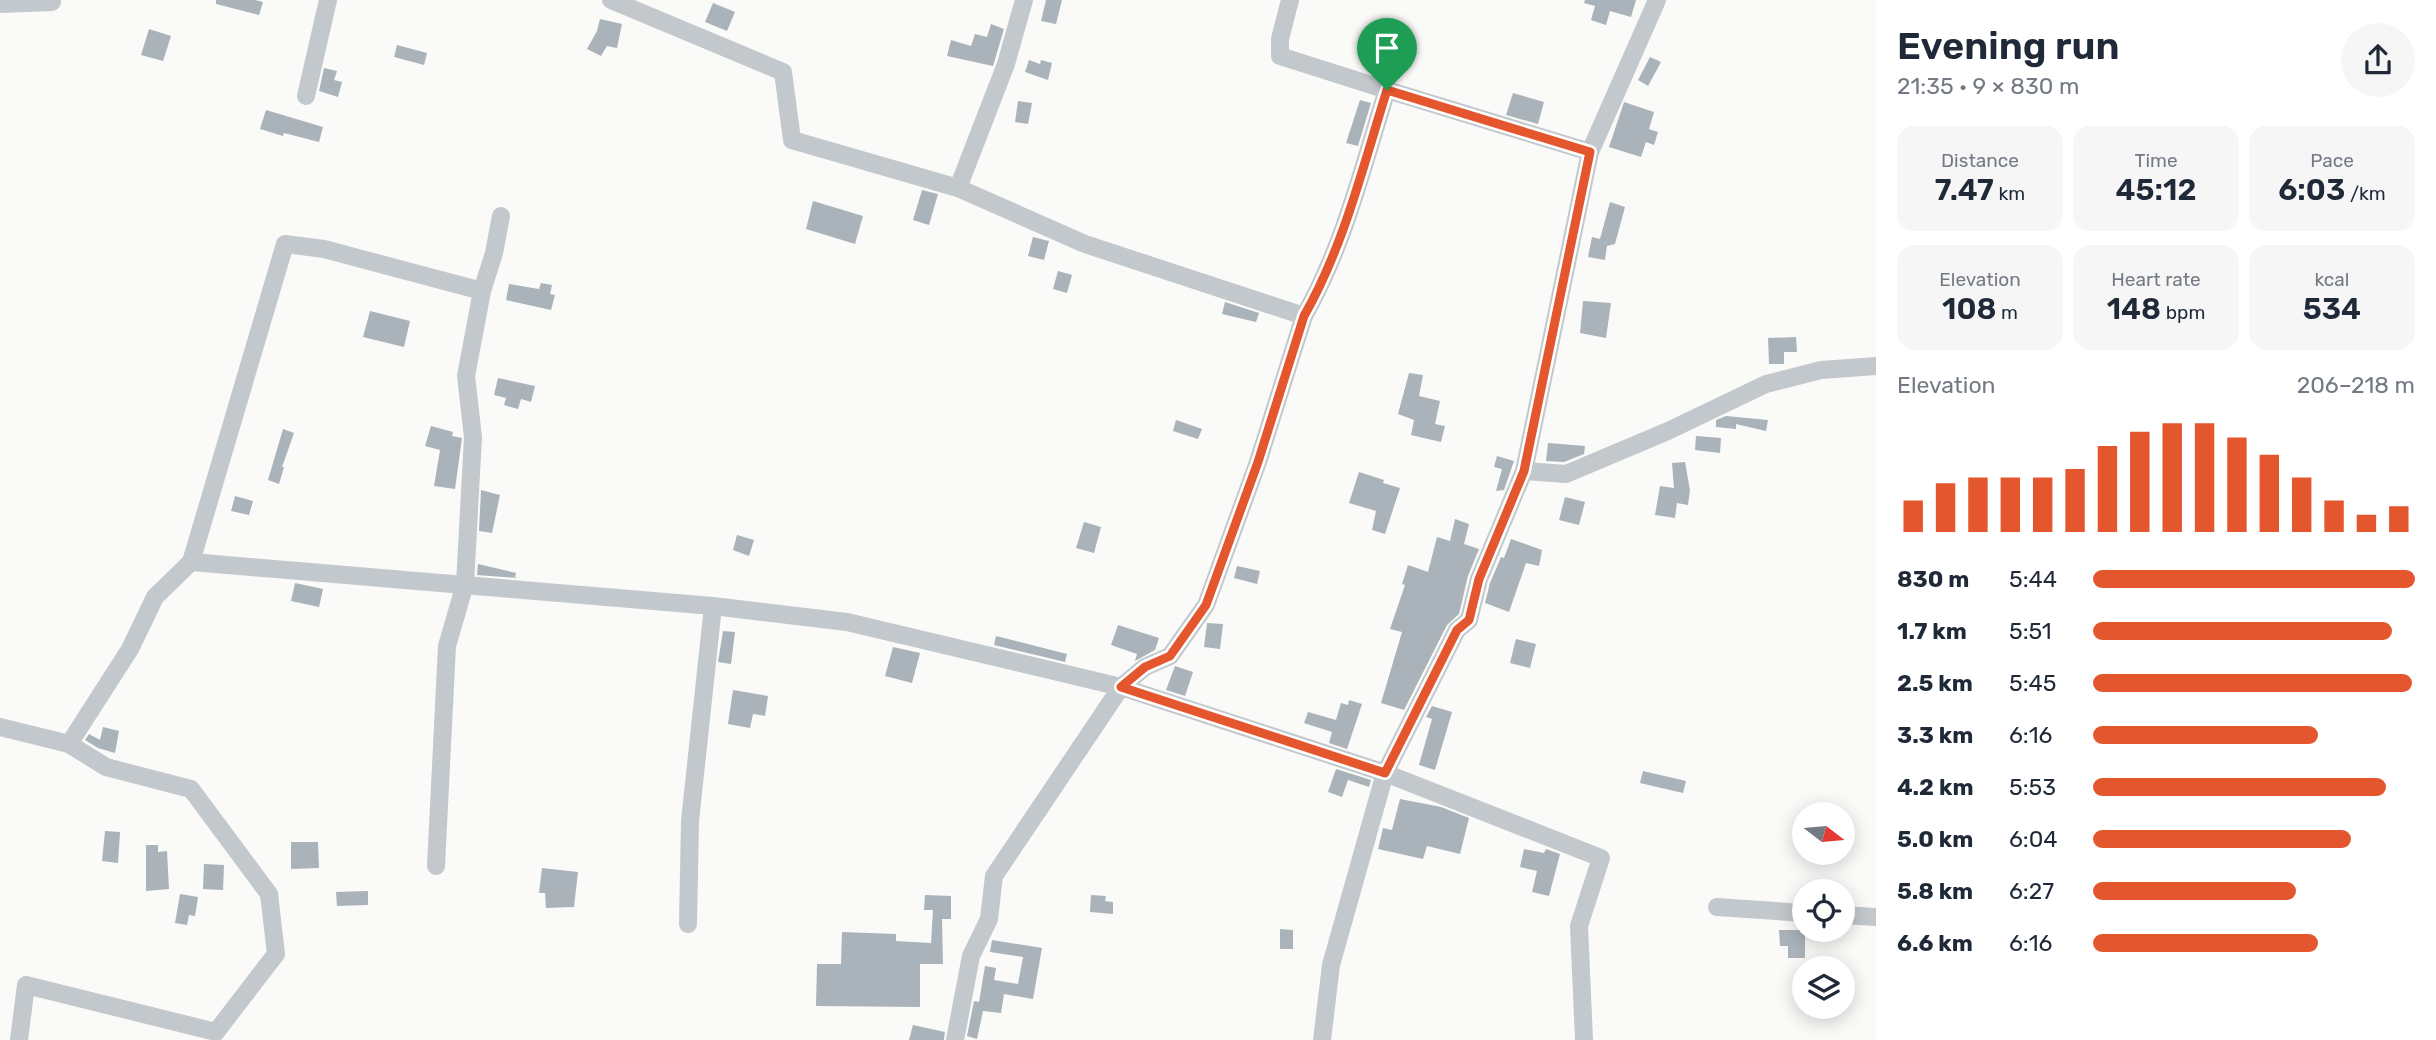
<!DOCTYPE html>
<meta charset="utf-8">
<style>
body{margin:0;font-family:Rubik,sans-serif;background:#f6f6f7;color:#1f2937;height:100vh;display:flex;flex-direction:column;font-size:26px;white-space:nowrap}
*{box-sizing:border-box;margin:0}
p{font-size:23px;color:#747a83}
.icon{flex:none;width:38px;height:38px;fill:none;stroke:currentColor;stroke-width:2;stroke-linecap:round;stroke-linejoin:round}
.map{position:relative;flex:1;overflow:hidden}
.side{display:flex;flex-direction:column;background:#fff;width:560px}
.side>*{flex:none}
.needle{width:46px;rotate:106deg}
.tools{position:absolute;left:1792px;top:802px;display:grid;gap:14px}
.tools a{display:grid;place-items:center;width:63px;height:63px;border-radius:50%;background:#fff;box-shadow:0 4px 18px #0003;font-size:35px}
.pin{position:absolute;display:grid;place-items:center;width:60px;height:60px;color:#fff;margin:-72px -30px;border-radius:50% 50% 50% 0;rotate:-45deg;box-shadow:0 0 7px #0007}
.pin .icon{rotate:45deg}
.round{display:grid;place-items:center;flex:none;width:74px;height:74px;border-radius:37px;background:#f6f6f7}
.overview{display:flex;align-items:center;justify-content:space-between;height:119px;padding:0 21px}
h1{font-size:38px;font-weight:600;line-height:52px}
.metrics{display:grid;grid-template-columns:repeat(3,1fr);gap:10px;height:119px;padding:7px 21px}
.metrics div{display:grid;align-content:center;border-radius:18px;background:#f6f6f7;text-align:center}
.metrics b{font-size:30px;font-weight:600}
.metrics small{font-size:19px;font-weight:400}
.metrics p{font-size:19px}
.chart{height:196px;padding:14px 21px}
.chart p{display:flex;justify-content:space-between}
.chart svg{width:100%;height:126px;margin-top:7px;stroke:#e4572e;stroke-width:6}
ul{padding:0 21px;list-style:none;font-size:23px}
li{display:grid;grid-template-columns:112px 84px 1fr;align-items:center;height:52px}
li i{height:18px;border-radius:9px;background:#e4572e}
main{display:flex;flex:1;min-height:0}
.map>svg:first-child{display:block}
.building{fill:#aab3b9}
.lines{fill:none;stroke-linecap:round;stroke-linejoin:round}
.street{stroke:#c3c8cc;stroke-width:18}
.route-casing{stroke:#fff;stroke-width:14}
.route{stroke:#e4572e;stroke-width:9}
</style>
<main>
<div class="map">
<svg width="1876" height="1040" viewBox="0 0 1876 1040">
<rect width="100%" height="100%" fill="#fafaf8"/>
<!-- building -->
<g class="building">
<polygon points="216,0 255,0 263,2 259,15 216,4"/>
<polygon points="1046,0 1062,0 1056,24 1041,21"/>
<polygon points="1585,0 1636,0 1631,17 1610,11 1606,25 1591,20 1595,6 1584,3"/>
<polygon points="713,3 735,12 727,31 705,22"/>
<polygon points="600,19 622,24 617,48 607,46 601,56 587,49 597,31"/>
<polygon points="991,24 1004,29 993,66 947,56 951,40 971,46 975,34 987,37"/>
<polygon points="149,29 171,36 163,61 141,55"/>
<polygon points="397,45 427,53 424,65 394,57"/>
<polygon points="1650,57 1661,62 1648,86 1638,80"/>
<polygon points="1029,60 1040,64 1041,60 1052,63 1048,80 1025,72"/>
<polygon points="324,68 337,71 334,80 342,82 338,97 319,91"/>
<polygon points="1513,93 1544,102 1538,124 1506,115"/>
<polygon points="1360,100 1371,103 1358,146 1346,143"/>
<polygon points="1018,101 1032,103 1028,124 1015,122"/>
<polygon points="1624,102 1654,112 1649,129 1658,132 1654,145 1646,142 1641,157 1609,147"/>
<polygon points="266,110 323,127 319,142 284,133 283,136 260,129"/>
<polygon points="922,190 938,194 929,225 913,220"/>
<polygon points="813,201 863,216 855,244 806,229"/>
<polygon points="1610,202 1625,207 1615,244 1607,246 1605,260 1588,257 1592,237 1600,239"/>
<polygon points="1033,237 1049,241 1044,260 1028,256"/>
<polygon points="1058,271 1072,275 1067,293 1053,289"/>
<polygon points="541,283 552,285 550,294 555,295 551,310 506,300 509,284 539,289"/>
<polygon points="1583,301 1611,303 1606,338 1580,333"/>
<polygon points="1225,302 1259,313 1256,322 1222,314"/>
<polygon points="370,311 410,321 404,347 363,337"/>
<polygon points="1796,337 1797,352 1784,352 1784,364 1769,364 1768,338"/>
<polygon points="1409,373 1423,375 1419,396 1440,401 1435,424 1445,426 1441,442 1411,435 1414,420 1398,414"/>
<polygon points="498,378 535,386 531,402 521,399 518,409 504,405 506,398 494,395"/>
<polygon points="1726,416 1768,420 1766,431 1736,424 1736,429 1716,427 1716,420"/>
<polygon points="1176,420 1202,429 1198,439 1173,431"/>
<polygon points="431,426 453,432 452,436 462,438 455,489 434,486 440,450 425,446"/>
<polygon points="283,429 294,433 282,467 284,467 279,484 268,480"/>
<polygon points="1696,436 1721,438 1720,453 1695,450"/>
<polygon points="1548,443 1585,446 1584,454 1564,462 1546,461"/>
<polygon points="1497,456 1514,461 1504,490 1496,491 1502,469 1494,467"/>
<polygon points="1685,462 1690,490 1688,505 1677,503 1675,518 1655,515 1660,486 1674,488 1672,463"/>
<polygon points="1359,472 1384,480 1383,483 1400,488 1385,534 1372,530 1376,511 1349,503"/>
<polygon points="481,490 500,495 492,533 479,531"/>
<polygon points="235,496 253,501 249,515 231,511"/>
<polygon points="1565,497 1585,502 1579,525 1559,520"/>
<polygon points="1455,519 1469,524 1464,544 1479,549 1468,576 1459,614 1447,625 1404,710 1381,703 1402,632 1390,629 1405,585 1402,584 1408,565 1428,572 1437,537 1450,541"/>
<polygon points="1084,522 1101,527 1094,553 1076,548"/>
<polygon points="737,535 754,540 749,556 733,550"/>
<polygon points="1511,539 1542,550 1539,566 1526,563 1509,612 1485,603 1490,583 1501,557 1504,558"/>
<polygon points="478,564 516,573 515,577 518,578 477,575"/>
<polygon points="1237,566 1260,571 1257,584 1234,578"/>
<polygon points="295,583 323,589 319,607 291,601"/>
<polygon points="1207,623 1223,624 1220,649 1204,647"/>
<polygon points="1118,625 1159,638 1155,650 1135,661 1137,654 1111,645"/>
<polygon points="723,631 735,632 731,664 718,662"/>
<polygon points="996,636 1067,654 1065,662 994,645"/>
<polygon points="1516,639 1536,644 1530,668 1510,663"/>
<polygon points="893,647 920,653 912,683 885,676"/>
<polygon points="1175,666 1193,672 1185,696 1166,690"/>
<polygon points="733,690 768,696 765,716 753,714 750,728 728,724"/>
<polygon points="1349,700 1362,704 1347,749 1329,743 1332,732 1304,723 1308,712 1336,720 1341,703 1348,705"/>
<polygon points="1432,706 1452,712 1435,770 1419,765 1432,719 1426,717"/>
<polygon points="103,727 119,731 115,753 98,748 85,740 89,734 100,740"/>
<polygon points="1336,769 1371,780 1369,787 1348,780 1342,797 1328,792"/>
<polygon points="1643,771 1686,781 1683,793 1640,783"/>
<polygon points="1400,799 1441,807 1469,818 1460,854 1427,846 1423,859 1378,849 1383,828 1392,830"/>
<polygon points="105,831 120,832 118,863 102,861"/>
<polygon points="291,842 318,842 319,868 291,869"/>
<polygon points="146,845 158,845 158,852 167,851 169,889 146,891"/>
<polygon points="1524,849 1544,853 1546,849 1560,854 1549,896 1532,892 1537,871 1520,867"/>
<polygon points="204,864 224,865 223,890 203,889"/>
<polygon points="542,868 578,872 574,907 546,908 545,893 539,893"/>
<polygon points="368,891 368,905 337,906 336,892"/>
<polygon points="180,894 198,897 195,916 189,915 187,925 175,923"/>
<polygon points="925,895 951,896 951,919 942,919 943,964 920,964 920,1007 816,1006 817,964 841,964 842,932 896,934 896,941 931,943 933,910 924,910"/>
<polygon points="1091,895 1106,896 1105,901 1113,902 1113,914 1090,912"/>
<polygon points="1280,929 1293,930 1293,949 1280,949"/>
<polygon points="1779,930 1805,930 1805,958 1788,958 1788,946 1780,946"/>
<polygon points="992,940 1042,948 1033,999 1004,994 1001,1013 983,1011 977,1039 967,1036 974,1001 979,1002 985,966 996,968 994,980 1018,984 1023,957 990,952"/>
<polygon points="913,1025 945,1032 945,1030 944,1040 909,1040"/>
</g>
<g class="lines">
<!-- street -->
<g class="street">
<polyline points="611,0 783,72 792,140 958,188 1085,244 1304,316"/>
<polyline points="1290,0 1280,39 1280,56 1387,90"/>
<polyline points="0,4 52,2"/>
<polyline points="306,96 328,0"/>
<polyline points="1590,152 1657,0"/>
<polyline points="958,188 1006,64 1024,0"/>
<polyline points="482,291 494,253 501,216"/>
<polyline points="191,562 285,244 324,249 482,291 466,376 473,437 465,584 447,646 436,866"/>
<polyline points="0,727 69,744 106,767 191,789 269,894 276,954 216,1032 26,985 19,1040"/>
<polyline points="69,744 130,649 155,597 191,562 713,606 847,622 1121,687 1385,773 1601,858 1579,926 1584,1040"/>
<polyline points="1717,907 1804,913"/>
<polyline points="1843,915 1876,917"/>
<polyline points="688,924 690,821 713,606"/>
<path d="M955 1040 971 956 989 919 994 876 1121 687 1145 667 1170 656 1206 605 1258 462 1304 316C1344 246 1363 166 1387 90L1590 152 1524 471 1566 474 1668 431 1766 384 1821 370 1876 366"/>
<polyline points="1322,1040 1331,965 1385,773 1457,630 1469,620 1479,579 1524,471"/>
</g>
</g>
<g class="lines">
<!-- route casing -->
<g class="route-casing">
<path id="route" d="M1387 90 1590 152 1524 471 1479 579 1469 620 1457 630 1385 773 1121 687 1145 667 1170 656 1206 605 1258 462 1304 316C1344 246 1363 166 1387 90Z"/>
</g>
<!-- route -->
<use href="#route" class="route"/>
</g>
</svg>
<div class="tools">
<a><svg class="needle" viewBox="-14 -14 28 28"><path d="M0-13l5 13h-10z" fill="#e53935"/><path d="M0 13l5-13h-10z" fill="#747a83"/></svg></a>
<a><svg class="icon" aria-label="locate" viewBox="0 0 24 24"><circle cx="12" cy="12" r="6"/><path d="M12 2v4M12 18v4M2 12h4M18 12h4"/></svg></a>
<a><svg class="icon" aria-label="layers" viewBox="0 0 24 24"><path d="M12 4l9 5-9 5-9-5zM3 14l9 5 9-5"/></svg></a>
</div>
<div class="pin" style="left:1387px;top:90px;background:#1e9e55"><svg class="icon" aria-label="arrive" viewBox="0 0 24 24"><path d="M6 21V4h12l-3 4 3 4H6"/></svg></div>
</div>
<section class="side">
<div class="overview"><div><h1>Evening run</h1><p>21:35 · 9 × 830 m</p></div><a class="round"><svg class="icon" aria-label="share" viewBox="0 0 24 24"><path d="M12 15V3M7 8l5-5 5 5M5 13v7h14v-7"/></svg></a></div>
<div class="metrics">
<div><p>Distance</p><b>7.47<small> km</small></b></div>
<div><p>Time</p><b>45:12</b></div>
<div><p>Pace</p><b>6:03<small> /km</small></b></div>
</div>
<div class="metrics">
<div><p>Elevation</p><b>108<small> m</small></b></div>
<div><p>Heart rate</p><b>148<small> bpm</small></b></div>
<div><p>kcal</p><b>534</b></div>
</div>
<div class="chart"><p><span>Elevation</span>206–218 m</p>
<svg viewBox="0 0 160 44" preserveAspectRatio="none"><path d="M5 44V33M15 44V27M25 44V25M35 44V25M45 44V25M55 44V22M65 44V14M75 44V9M85 44V6M95 44V6M105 44V11M115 44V17M125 44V25M135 44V33M145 44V38M155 44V35"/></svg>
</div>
<ul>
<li><b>830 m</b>5:44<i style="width:100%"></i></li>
<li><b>1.7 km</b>5:51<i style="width:93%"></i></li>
<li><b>2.5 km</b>5:45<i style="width:99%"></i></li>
<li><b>3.3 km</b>6:16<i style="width:70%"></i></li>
<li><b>4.2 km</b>5:53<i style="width:91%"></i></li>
<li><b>5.0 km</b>6:04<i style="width:80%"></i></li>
<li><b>5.8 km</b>6:27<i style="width:63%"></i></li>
<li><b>6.6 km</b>6:16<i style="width:70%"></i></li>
</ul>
</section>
</main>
